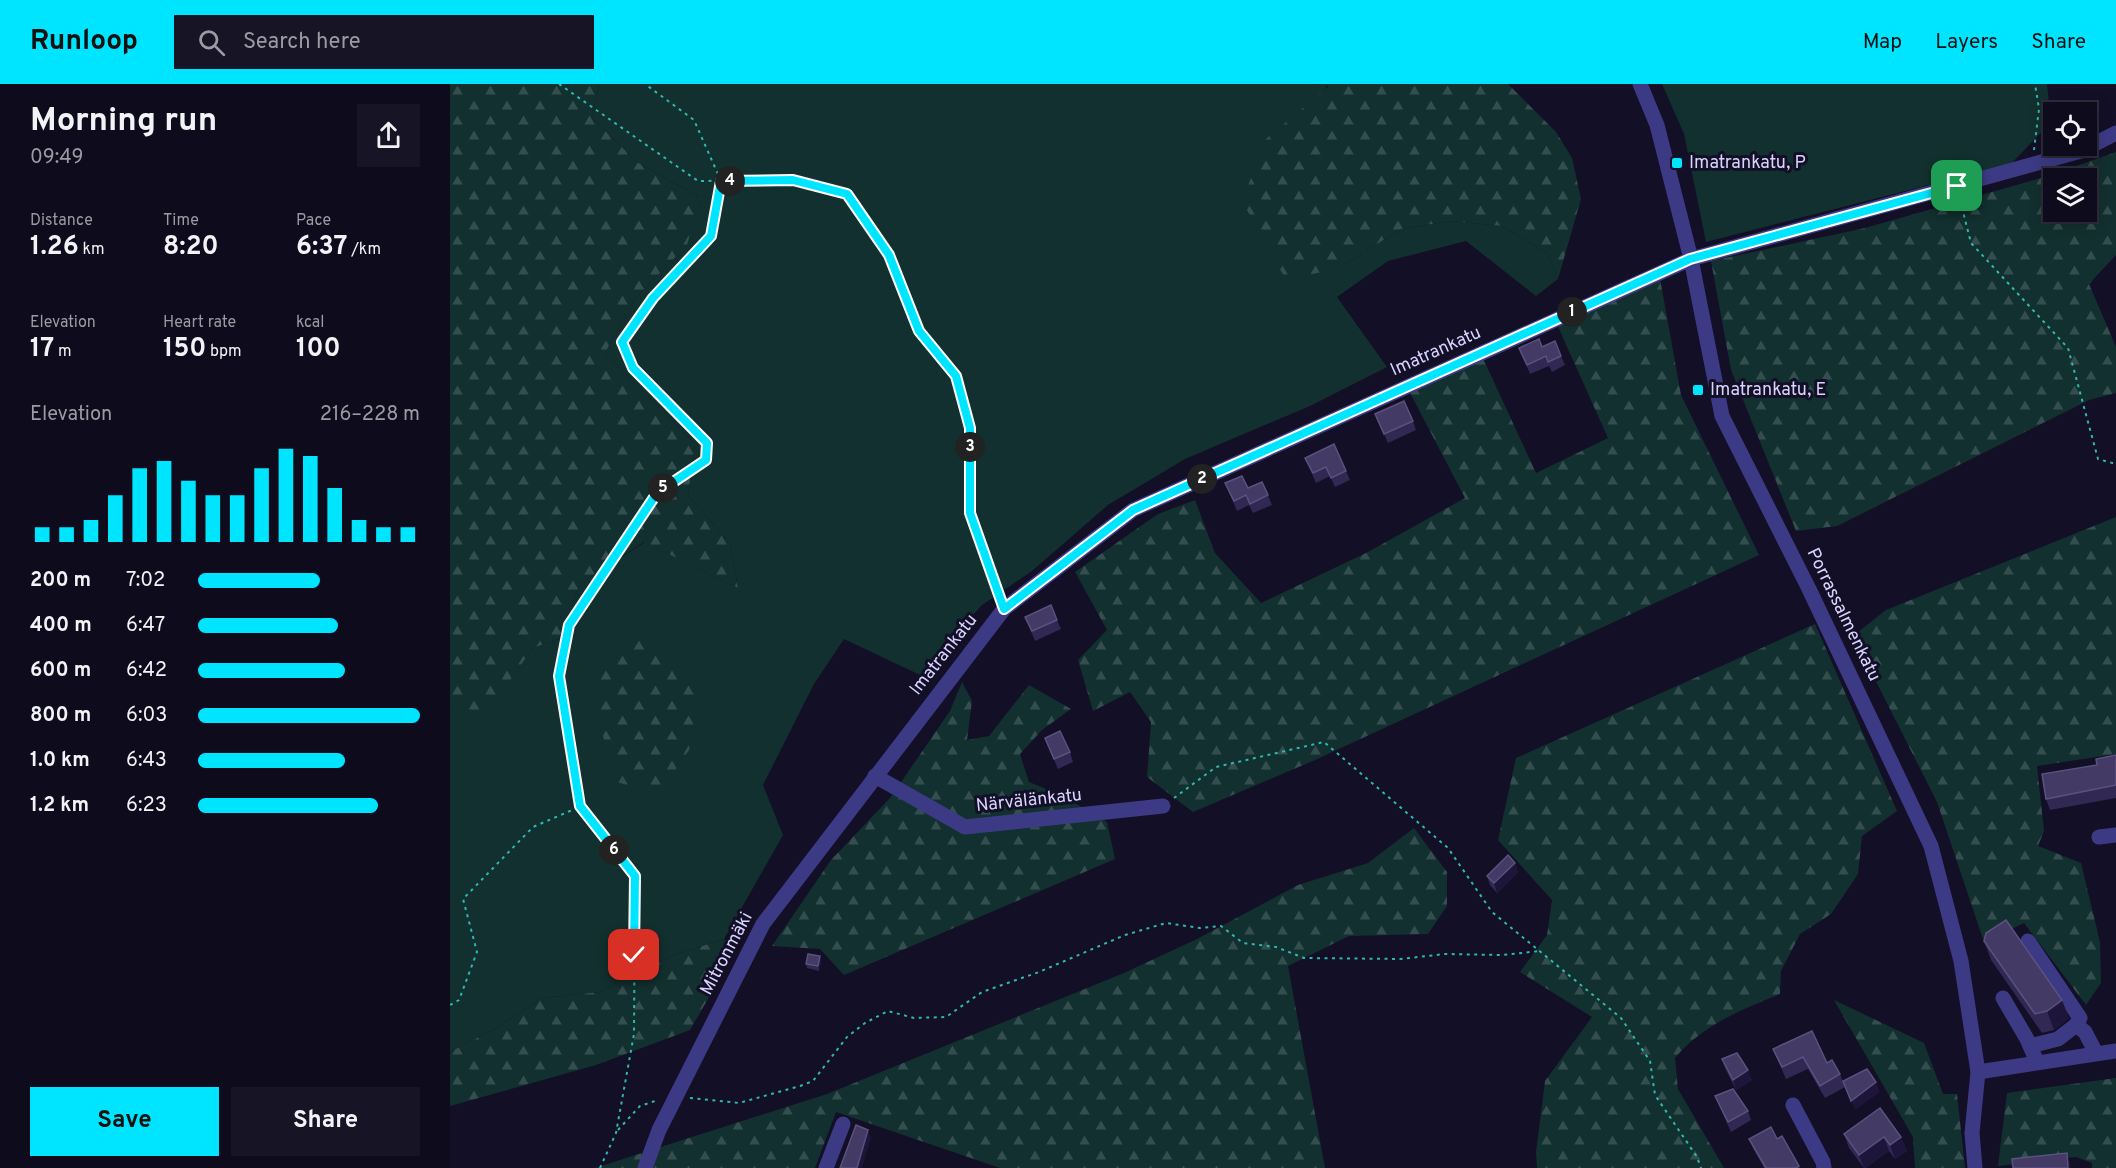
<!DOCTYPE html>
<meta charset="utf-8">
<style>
body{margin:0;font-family:Overpass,sans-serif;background:#171425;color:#f1f3f6;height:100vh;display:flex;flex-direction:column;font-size:22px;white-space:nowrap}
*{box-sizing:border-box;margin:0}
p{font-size:20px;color:#9b9ba3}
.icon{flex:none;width:33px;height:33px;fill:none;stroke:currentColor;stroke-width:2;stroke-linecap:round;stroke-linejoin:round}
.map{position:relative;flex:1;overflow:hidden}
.drawer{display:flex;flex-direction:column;background:#0e0b1c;width:450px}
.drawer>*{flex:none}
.controls{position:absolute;left:1593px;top:18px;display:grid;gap:12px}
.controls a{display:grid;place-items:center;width:54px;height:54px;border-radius:0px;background:#0e0b1c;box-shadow:0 3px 15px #0003,0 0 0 2px #2e2b3b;font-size:30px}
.pin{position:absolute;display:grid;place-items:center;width:51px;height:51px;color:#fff;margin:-26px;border-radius:12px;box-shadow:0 3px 9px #0006}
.km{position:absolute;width:30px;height:30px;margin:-15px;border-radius:50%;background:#222;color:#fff;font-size:16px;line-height:30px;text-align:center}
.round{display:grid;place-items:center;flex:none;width:63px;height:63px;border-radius:0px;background:#171425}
.headline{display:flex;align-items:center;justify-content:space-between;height:102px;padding:0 30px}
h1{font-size:33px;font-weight:700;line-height:45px}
.stats{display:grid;grid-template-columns:repeat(3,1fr);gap:9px;height:102px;padding:6px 30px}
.stats div{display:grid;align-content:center}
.stats b{font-size:26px;font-weight:700}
.stats small{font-size:16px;font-weight:400}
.stats p{font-size:16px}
.chart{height:168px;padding:12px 30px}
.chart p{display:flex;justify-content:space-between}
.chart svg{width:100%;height:108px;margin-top:6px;stroke:#00e5ff;stroke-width:6}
.primary-button{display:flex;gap:12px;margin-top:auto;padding:12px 30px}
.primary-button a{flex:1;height:69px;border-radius:0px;background:#00e5ff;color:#111;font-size:24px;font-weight:700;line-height:69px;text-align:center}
.primary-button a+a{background:#171425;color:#f1f3f6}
ul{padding:0 30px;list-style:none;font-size:20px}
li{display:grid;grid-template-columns:96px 72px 1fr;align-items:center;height:45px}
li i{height:15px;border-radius:8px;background:#00e5ff}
header{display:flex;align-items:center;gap:36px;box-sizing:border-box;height:84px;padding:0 30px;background:#00e5ff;color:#111}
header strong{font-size:28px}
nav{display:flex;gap:33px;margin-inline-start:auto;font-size:21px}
.search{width:420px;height:54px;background:#171425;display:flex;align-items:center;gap:15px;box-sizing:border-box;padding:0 21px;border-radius:0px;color:#9b9ba3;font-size:22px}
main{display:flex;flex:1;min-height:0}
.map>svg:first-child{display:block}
.grass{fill:#12302f}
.forest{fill:url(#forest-firs);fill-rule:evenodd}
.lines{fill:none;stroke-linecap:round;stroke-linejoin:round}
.path{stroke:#2fb8b0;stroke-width:2;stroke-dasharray:3 4.5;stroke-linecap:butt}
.minor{stroke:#3d3a85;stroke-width:15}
.wall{fill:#312854}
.shaded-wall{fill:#1d163a}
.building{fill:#433a66;stroke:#5a527e;stroke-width:1.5}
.route-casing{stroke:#fff;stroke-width:12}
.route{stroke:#00e5ff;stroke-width:8}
.poi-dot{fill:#00e5ff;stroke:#130f26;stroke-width:2}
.labels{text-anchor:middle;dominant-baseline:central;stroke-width:6;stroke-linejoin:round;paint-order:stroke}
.poi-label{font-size:18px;fill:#d9d4ff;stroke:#130f26;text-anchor:start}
.street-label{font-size:18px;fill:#d9d4ff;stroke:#130f26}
</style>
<header>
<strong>Runloop</strong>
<div class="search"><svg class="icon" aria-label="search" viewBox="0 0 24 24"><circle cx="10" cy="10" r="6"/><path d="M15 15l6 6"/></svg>Search here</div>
<nav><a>Map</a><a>Layers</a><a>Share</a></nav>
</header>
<main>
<section class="drawer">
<div class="headline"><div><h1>Morning run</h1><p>09:49</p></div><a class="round"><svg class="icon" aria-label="share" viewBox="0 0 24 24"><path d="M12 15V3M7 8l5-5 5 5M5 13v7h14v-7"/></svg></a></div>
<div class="stats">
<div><p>Distance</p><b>1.26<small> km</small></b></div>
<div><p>Time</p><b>8:20</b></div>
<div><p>Pace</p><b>6:37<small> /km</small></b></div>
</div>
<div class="stats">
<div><p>Elevation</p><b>17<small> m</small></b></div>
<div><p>Heart rate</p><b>150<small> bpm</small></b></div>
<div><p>kcal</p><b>100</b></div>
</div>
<div class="chart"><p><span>Elevation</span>216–228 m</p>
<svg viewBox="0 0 160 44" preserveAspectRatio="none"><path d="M5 44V38M15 44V38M25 44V35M35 44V25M45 44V14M55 44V11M65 44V19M75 44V25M85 44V25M95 44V14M105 44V6M115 44V9M125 44V22M135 44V35M145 44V38M155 44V38"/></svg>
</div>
<ul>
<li><b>200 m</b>7:02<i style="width:55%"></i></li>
<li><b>400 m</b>6:47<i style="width:63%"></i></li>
<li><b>600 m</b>6:42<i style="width:66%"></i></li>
<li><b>800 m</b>6:03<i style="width:100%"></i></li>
<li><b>1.0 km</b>6:43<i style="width:66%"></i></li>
<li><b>1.2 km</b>6:23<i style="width:81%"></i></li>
</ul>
<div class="primary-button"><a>Save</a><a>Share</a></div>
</section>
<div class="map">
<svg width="1666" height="1084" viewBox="0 0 1666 1084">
<defs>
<pattern id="forest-firs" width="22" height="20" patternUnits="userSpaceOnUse" patternTransform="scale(1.5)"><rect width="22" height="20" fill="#12302f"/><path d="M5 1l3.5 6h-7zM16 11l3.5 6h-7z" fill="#344d4e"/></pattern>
</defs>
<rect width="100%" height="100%" fill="#130f26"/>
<!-- grass -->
<g class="grass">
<polygon points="149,0 876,0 889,184 951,145 1001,137 1052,142 1098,170 1108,195 1086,212 1016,157 938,177 887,213 937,283 860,322 735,375 658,421 582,487 532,521 470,591 394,555 364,600 313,701 333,751 274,855 221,872 149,908 92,914 48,943 0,968 0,624 29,639 83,564 109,555 130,500 195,458 288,504 280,459 238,412 245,360 155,269 184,216 236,161 251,114 187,78 142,34"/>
<polygon points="1212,0 1597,0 1601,38 1561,80 1256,158 1234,50"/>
</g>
<!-- forest -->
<g class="forest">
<polygon points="0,0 149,0 142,34 187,78 251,114 237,161 184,216 155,269 245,360 238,412 280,459 288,504 194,458 130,500 109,555 83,564 29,640 0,624"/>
<polygon points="876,0 1058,0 1106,48 1122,74 1131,115 1108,195 1098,170 1052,142 1001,137 951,145 889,184 836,196 792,117 816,55 878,3"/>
<path d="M1666 68V171L1639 200 1666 263V309L1639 316 1387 442 1346 447 1281 286 1261 177 1415 144 1595 93ZM1604 94H1636V128H1604Z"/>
<polygon points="1209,189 1231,311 1309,471 865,676 743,728 697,693 701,638 680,608 643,627 628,576 657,546 625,488 708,430 745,416 765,469 811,519 918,468 1015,414 957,303 1031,270 1086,389 1158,354 1105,236"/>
<polygon points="1666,433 1666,670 1587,682 1594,747 1588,762 1631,779 1650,858 1651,899 1636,921 1574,839 1534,858 1487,718 1403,552 1436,526"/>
<path d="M1365 540 1447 727 1412 752 1408 790 1381 830 1350 850 1331 887 1330 910C1290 926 1253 941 1225 974L1228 1005 1274 1084H1087L1086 1068 1095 997 1142 933 1070 888 1097 851 1102 816 1048 756 1066 674Z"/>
<polygon points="189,556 237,587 253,613 239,666 208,711 167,698 146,629 146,582"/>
<polygon points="512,598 522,617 517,656 539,652 579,601 621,625 592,646 570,670 579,698 611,711 657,738 665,775 394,891 370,865 322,862 381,776 440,714 500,627"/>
<polygon points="964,744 997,788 997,822 978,850 899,852 838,882 875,1084 550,1084 386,1028 365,1084 145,1084 377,1010 674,889 749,854 848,801 918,779"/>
<polygon points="274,855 287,865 240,946 146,981 0,1022 0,968 48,943 92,914 149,908 221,872"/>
<polygon points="1384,916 1474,959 1493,1010 1507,1010 1515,1084 1465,1084 1463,1053"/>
<polygon points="1666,994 1666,1084 1642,1084 1642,1079 1626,1073 1548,1082 1557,1009"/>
</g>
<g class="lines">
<!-- path -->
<g class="path">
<polyline points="109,0 248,97 343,96 397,110 439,171 469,247 506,293 520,344 520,429 549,511"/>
<polyline points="1584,66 1589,25 1585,0"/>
<polyline points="1510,116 1521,159 1618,264 1648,375 1666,380"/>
<polyline points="724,714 766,683 874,658 998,764 1042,828 1171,934 1200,977 1205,1011 1247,1073 1251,1084"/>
<polyline points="0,921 9,916 27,868 13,815 83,743 129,723"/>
<polyline points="240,1014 289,1019 350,1002 363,997 397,953 415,939 438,927 464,934 496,933 532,908 589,888 675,851 716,839 750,844 771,842 793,859 826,863 854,874 950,875 995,870 1052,871 1090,867"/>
<polyline points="168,1046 190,1022 208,1016"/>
<polyline points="150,1084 166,1049 184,950 185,792 130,722 109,592 119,541 207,409 256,376 257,359 183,283 172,258 203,215 261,152 271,97 244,36 195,0"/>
</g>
<!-- minor -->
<g class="minor">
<polyline points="1190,0 1207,41 1241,175 1272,332 1359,505 1481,762 1511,877 1528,988 1522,1049 1525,1084"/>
<polyline points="425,692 515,743 713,722"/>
<polyline points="1649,753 1666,751"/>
<polyline points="1578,857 1630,934 1626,941 1635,948 1646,969"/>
<polyline points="1553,914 1577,955 1587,978"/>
<polyline points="1580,962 1608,955 1626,941"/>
<polyline points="1528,988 1666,967"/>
<polyline points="1343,1021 1373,1078 1374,1084"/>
<polyline points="195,1084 209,1046 313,840 554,525 683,426 1241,175 1631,67 1666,49"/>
<polyline points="376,1084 393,1040"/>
</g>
</g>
<!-- wall -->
<g class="wall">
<polygon points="1092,263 1111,272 1115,281 1102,288 1099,282 1080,290 1069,264"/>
<polygon points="925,330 963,337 966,346 938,359"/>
<polygon points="855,374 896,387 900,396 885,403 880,392 866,399"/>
<polygon points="775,399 798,404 818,411 822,421 803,429 799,421 787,427"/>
<polygon points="575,533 607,536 611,545 585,557"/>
<polygon points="595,654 620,668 623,678 608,685"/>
<polygon points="1666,671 1666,714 1600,726 1596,715 1647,681"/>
<polygon points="1065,779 1068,788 1047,809 1040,801 1037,792"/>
<polygon points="1534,857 1619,934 1604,946 1592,949 1541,876"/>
<polygon points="371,877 369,887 357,884 356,880"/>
<polygon points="1323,965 1377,979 1390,990 1395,1003 1375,1014 1358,985 1336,995"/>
<polygon points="1272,975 1302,996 1286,1006 1275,984"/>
<polygon points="1265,1012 1298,1027 1301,1036 1281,1048"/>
<polygon points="1394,1050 1451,1053 1457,1067 1445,1075 1439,1067 1415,1084 1414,1084 1399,1064"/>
<polygon points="1332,1052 1350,1084 1314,1084 1303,1064 1299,1055 1327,1055"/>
</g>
<!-- shaded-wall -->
<g class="shaded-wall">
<polygon points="1065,779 1068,788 1047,809 1044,799"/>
<polygon points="370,872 371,877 369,887 368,882"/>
<polygon points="1612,916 1619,934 1604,946 1597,927"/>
<polygon points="1298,986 1302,996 1286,1006 1283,996"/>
<polygon points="1426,998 1430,1008 1405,1026 1401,1017"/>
<polygon points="418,1046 421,1054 412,1084 407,1084"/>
<polygon points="1434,1053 1439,1067 1414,1084 1409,1071"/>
<polygon points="1451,1053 1457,1067 1445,1075 1440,1061"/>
<polygon points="1617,1069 1620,1078 1621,1084 1618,1084"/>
</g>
<!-- building -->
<g class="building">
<polygon points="1089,255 1092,263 1105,257 1111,272 1098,278 1096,272 1077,281 1069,264"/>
<polygon points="954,317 963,337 934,350 925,330"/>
<polygon points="884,360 896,387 881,394 876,383 863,389 855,374"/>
<polygon points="792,392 798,404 812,398 818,411 800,420 796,411 784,417 775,399"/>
<polygon points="601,521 607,536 582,547 575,533"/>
<polygon points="610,647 620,668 604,675 595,654"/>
<polygon points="1666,671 1666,701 1596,715 1592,690 1647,681 1646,675"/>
<polygon points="1058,771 1065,779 1044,799 1037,792"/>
<polygon points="1556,836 1612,916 1597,927 1585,930 1534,857 1536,849"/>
<polygon points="358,870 370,872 368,882 356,880"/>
<polygon points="1362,947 1377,979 1382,976 1390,990 1370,1002 1353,973 1332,983 1323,965"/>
<polygon points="1287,969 1298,986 1283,996 1272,975"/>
<polygon points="1417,985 1426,998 1401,1017 1393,997"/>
<polygon points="1283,1005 1298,1027 1278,1038 1265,1012"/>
<polygon points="1430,1024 1451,1053 1440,1061 1434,1053 1409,1071 1394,1050"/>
<polygon points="406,1041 418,1046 407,1084 390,1084"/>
<polygon points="1321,1043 1327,1055 1332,1052 1349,1082 1346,1084 1316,1084 1299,1055"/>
<polygon points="1617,1069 1618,1084 1563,1084 1562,1075"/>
</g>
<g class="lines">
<!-- route casing -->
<g class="route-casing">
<polyline id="route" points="184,871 185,792 130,722 109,592 119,541 207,409 256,376 257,359 183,284 172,258 203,214 261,152 271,97 343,96 397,110 439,171 469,247 506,292 520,344 520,429 554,525 683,426 1240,175 1507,102"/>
</g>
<!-- route -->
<use href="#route" class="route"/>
</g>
<!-- markers -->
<g class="poi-dot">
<rect x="1221" y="73" width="12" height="12" rx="3"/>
<rect x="1242" y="300" width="12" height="12" rx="3"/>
</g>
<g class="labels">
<!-- poi labels -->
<g class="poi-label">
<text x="1239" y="79">Imatrankatu, P</text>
<text x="1260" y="306">Imatrankatu, E</text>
</g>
<!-- street labels -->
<g class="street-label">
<text transform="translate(986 268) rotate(-24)">Imatrankatu</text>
<text transform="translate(1393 531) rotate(64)">Porrassalmenkatu</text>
<text transform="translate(494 571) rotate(-52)">Imatrankatu</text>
<text transform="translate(579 717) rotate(-6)">Närvälänkatu</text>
<text transform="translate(277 870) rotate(-62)">Mitronmäki</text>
</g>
</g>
</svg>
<div class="controls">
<a><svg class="icon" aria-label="locate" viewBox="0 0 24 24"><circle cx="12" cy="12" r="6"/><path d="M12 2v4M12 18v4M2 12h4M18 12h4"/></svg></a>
<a><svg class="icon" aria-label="layers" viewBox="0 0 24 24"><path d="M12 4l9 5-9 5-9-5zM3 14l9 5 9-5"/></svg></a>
</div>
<div class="pin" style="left:1507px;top:102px;background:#1e9e55"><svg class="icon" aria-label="arrive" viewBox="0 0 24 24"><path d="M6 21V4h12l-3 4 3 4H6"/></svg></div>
<div class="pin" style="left:184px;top:871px;background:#d93025"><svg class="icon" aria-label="check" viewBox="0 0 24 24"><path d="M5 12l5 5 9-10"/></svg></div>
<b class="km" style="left:1122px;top:228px">1</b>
<b class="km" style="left:752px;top:395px">2</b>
<b class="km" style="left:520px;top:363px">3</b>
<b class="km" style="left:280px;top:97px">4</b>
<b class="km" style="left:213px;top:404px">5</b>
<b class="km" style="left:164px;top:766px">6</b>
</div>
</main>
